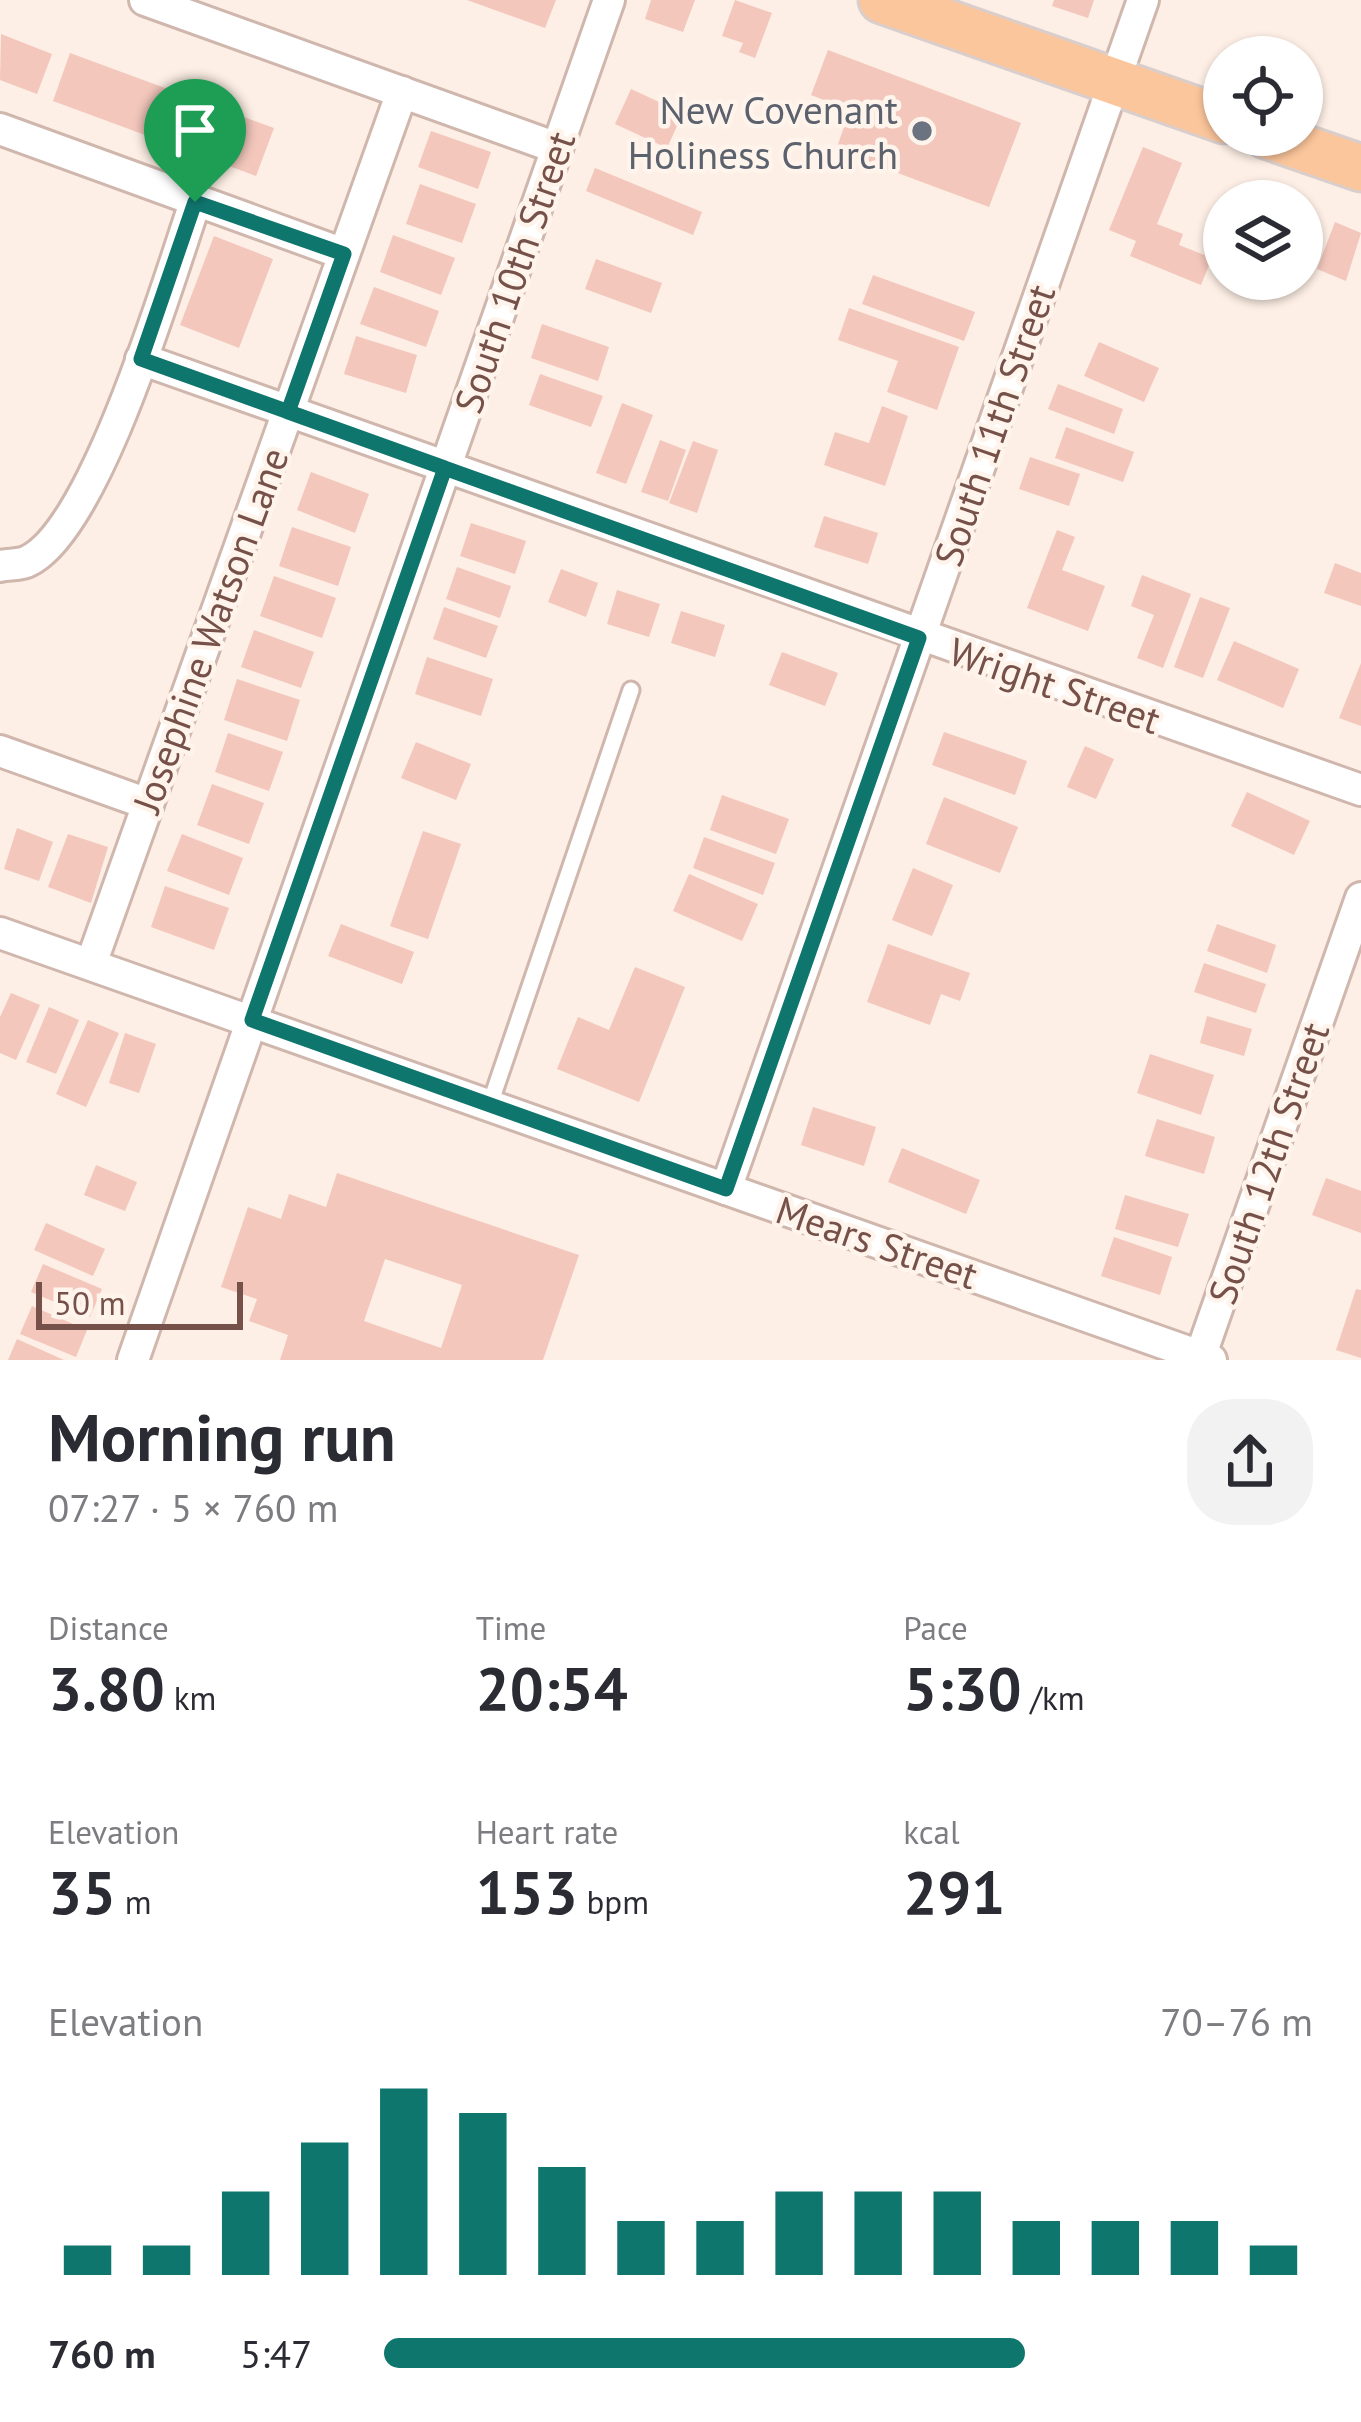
<!DOCTYPE html>
<meta charset="utf-8">
<style>
body{margin:0;font-family:"PT Sans",sans-serif;background:#f2f2f3;color:#2b2b33;height:100vh;display:flex;flex-direction:column;font-size:45px;white-space:nowrap}
*{box-sizing:border-box;margin:0}
p{font-size:39px;color:#7c7c81}
.icon{flex:none;width:66px;height:66px;fill:none;stroke:currentColor;stroke-width:2;stroke-linecap:round;stroke-linejoin:round}
.map{position:relative;height:1360px;overflow:hidden}
.panel{display:flex;flex-direction:column;background:#fff;flex:1}
.panel>*{flex:none}
.fabs{position:absolute;left:1203px;top:36px;display:grid;gap:24px}
.fabs a{display:grid;place-items:center;width:120px;height:120px;border-radius:50%;background:#fff;box-shadow:0 3px 9px #0004;font-size:60px}
.scale{position:absolute;left:36px;bottom:30px;width:207px;box-sizing:border-box;padding-left:12px;border:6px solid #765149;border-top:0;font-size:33px;line-height:42px;white-space:nowrap;color:#765149;-webkit-text-stroke:9px #fff4eb;paint-order:stroke}
.pin{position:absolute;display:grid;place-items:center;width:102px;height:102px;color:#fff;margin:-123px -51px;border-radius:50% 50% 50% 0;rotate:-45deg;box-shadow:0 0 12px #0007}
.pin .icon{rotate:45deg}
.round{display:grid;place-items:center;flex:none;width:126px;height:126px;border-radius:48px;background:#f2f2f3}
.summary{display:flex;align-items:center;justify-content:space-between;height:204px;padding:0 48px}
h1{font-size:66px;font-weight:600;line-height:90px}
.figures{display:grid;grid-template-columns:repeat(3,1fr);gap:18px;height:204px;padding:12px 48px}
.figures div{display:grid;align-content:center}
.figures b{font-size:60px;font-weight:600}
.figures small{font-size:33px;font-weight:400}
.figures p{font-size:33px}
.chart{height:336px;padding:24px 48px}
.chart p{display:flex;justify-content:space-between}
.chart svg{width:100%;height:216px;margin-top:12px;stroke:#0f766e;stroke-width:6}
ul{padding:0 48px;list-style:none;font-size:39px}
li{display:grid;grid-template-columns:192px 144px 1fr;align-items:center;height:90px}
li i{height:30px;border-radius:15px;background:#0f766e}
.map>svg:first-child{display:block}
.building{fill:#f3c7bc;fill-rule:evenodd}
.lines{fill:none;stroke-linecap:round;stroke-linejoin:round}
.service-casing{stroke:#d0b7ad;stroke-width:21}
.minor-casing{stroke:#d0b7ad;stroke-width:36}
.primary-casing{stroke:#d9cecc;stroke-width:51}
.service{stroke:#fff;stroke-width:15}
.minor{stroke:#fff;stroke-width:30}
.primary{stroke:#fcc69c;stroke-width:45}
.route-casing{stroke:#fff;stroke-width:24}
.route{stroke:#0f766e;stroke-width:15}
.worship-dot{fill:#6b7280;stroke:#fff4eb;stroke-width:4.5}
.labels{text-anchor:middle;dominant-baseline:central;stroke-width:9;stroke-linejoin:round;paint-order:stroke}
.worship-label{font-size:39px;fill:#5b616d;stroke:#fff4eb;text-anchor:end}
.street-label{font-size:39px;fill:#765149;stroke:#fff4eb}
</style>
<div class="map">
<svg width="1361" height="1360" viewBox="0 0 1361 1360">
<rect width="100%" height="100%" fill="#fdefe5"/>
<!-- building -->
<g class="building">
<polygon points="467,0 556,0 545,28"/>
<polygon points="651,0 695,0 683,32 645,19"/>
<polygon points="735,0 772,13 755,58 739,52 743,43 722,36"/>
<polygon points="1054,0 1094,0 1088,18 1052,6"/>
<polygon points="1,34 52,54 37,94 0,80"/>
<polygon points="828,50 1021,123 989,207 836,150 850,110 811,95"/>
<polygon points="70,53 274,128 256,176 53,101"/>
<polygon points="631,89 683,113 667,148 615,124"/>
<polygon points="431,131 491,152 478,189 418,167"/>
<polygon points="1143,147 1182,163 1157,224 1183,234 1179,245 1212,258 1201,285 1130,256 1136,241 1109,230"/>
<polygon points="595,168 702,212 693,235 586,191"/>
<polygon points="420,184 476,204 462,243 406,224"/>
<polygon points="1335,222 1361,233 1346,281 1317,269"/>
<polygon points="393,235 455,258 441,295 380,272"/>
<polygon points="214,236 273,259 239,348 180,325"/>
<polygon points="596,259 662,283 651,313 585,289"/>
<polygon points="873,275 975,312 964,341 862,304"/>
<polygon points="374,287 439,311 426,347 360,324"/>
<polygon points="849,308 959,347 937,410 887,392 898,361 838,340"/>
<polygon points="542,324 609,347 598,381 531,358"/>
<polygon points="356,336 417,355 406,393 344,374"/>
<polygon points="1099,342 1159,368 1144,402 1084,376"/>
<polygon points="540,374 603,396 591,427 529,405"/>
<polygon points="1058,384 1123,409 1114,434 1048,409"/>
<polygon points="622,403 653,415 626,484 596,473"/>
<polygon points="882,406 908,416 885,486 824,465 835,432 869,443"/>
<polygon points="1066,427 1134,452 1123,482 1055,458"/>
<polygon points="660,440 686,450 668,501 641,492"/>
<polygon points="693,441 718,450 697,513 669,503"/>
<polygon points="1030,457 1080,474 1069,506 1019,489"/>
<polygon points="311,472 369,494 355,533 297,510"/>
<polygon points="824,516 878,533 868,564 814,547"/>
<polygon points="471,523 526,541 515,574 460,556"/>
<polygon points="292,527 351,547 338,586 279,566"/>
<polygon points="1057,530 1075,537 1062,570 1105,586 1088,631 1027,608"/>
<polygon points="1335,563 1361,573 1361,606 1324,593"/>
<polygon points="457,567 511,586 500,618 446,599"/>
<polygon points="561,569 598,583 586,617 548,602"/>
<polygon points="1142,575 1191,594 1163,668 1137,658 1154,615 1131,606"/>
<polygon points="274,576 336,598 322,638 260,616"/>
<polygon points="617,590 660,604 649,637 607,624"/>
<polygon points="1200,597 1230,608 1203,678 1174,667"/>
<polygon points="444,607 498,626 486,658 433,639"/>
<polygon points="681,611 725,625 715,657 671,643"/>
<polygon points="254,630 314,652 301,688 241,667"/>
<polygon points="1234,641 1299,669 1283,708 1217,680"/>
<polygon points="782,652 838,673 825,706 769,685"/>
<polygon points="427,657 493,679 481,716 415,694"/>
<polygon points="1361,663 1361,726 1339,718"/>
<polygon points="237,679 300,700 287,741 224,720"/>
<polygon points="944,732 1027,761 1015,795 932,765"/>
<polygon points="228,733 283,752 269,791 215,772"/>
<polygon points="416,742 471,764 456,800 401,778"/>
<polygon points="1085,746 1114,759 1096,799 1067,787"/>
<polygon points="212,784 264,803 249,844 197,825"/>
<polygon points="1247,792 1310,821 1294,855 1231,826"/>
<polygon points="722,795 789,819 776,854 710,830"/>
<polygon points="944,797 1018,827 1000,873 926,844"/>
<polygon points="17,828 53,842 39,881 4,869"/>
<polygon points="423,831 461,844 428,939 390,926"/>
<polygon points="68,834 108,847 91,903 48,887"/>
<polygon points="182,834 243,858 229,895 167,871"/>
<polygon points="704,837 775,863 763,895 693,868"/>
<polygon points="913,868 953,885 932,936 892,920"/>
<polygon points="689,874 758,904 742,941 673,911"/>
<polygon points="165,886 229,908 214,950 151,927"/>
<polygon points="341,924 414,952 402,984 328,956"/>
<polygon points="1217,924 1276,945 1267,973 1207,951"/>
<polygon points="888,944 970,973 960,1001 941,994 930,1025 867,1002"/>
<polygon points="1204,963 1266,984 1256,1013 1194,992"/>
<polygon points="635,967 685,987 639,1102 557,1069 578,1017 609,1030"/>
<polygon points="11,993 40,1005 16,1060 0,1053 0,1017"/>
<polygon points="49,1007 79,1020 56,1074 26,1062"/>
<polygon points="1207,1016 1252,1029 1244,1056 1200,1043"/>
<polygon points="88,1020 119,1033 86,1107 56,1094"/>
<polygon points="125,1033 156,1044 139,1093 109,1083"/>
<polygon points="1150,1054 1214,1075 1201,1115 1137,1093"/>
<polygon points="813,1107 876,1127 864,1166 801,1145"/>
<polygon points="1157,1119 1215,1137 1204,1174 1145,1156"/>
<polygon points="902,1148 980,1180 966,1214 888,1182"/>
<polygon points="96,1165 137,1182 125,1211 84,1195"/>
<path d="M337 1173 579 1255 543 1360H280L288 1335 249 1321 257 1299 221 1287 248 1207 281 1219 289 1194 326 1207ZM385 1259 462 1285 441 1348 364 1321Z"/>
<polygon points="1326,1178 1361,1191 1361,1233 1312,1215"/>
<polygon points="1125,1195 1189,1214 1178,1247 1115,1229"/>
<polygon points="46,1223 105,1249 93,1276 34,1250"/>
<polygon points="1114,1237 1172,1257 1160,1295 1101,1276"/>
<polygon points="43,1264 102,1289 90,1317 31,1292"/>
<polygon points="1356,1289 1361,1290 1361,1358 1336,1350"/>
<polygon points="32,1306 87,1330 76,1357 20,1334"/>
<polygon points="17,1339 64,1360 8,1360"/>
</g>
<g class="lines">
<!-- service casing -->
<g class="service-casing">
<polyline id="service" points="490,1104 631,690"/>
</g>
<!-- minor casing -->
<g class="minor-casing">
<g id="minor">
<polyline points="145,0 557,148"/>
<polyline points="0,129 344,254"/>
<polyline points="141,359 1361,790"/>
<path d="M0 566C8 564 21 565 28 561 96 529 169 278 195 203"/>
<polyline points="0,751 148,804"/>
<polyline points="0,933 1211,1360"/>
<polyline points="91,964 402,92"/>
<polyline points="726,1189 1143,0"/>
<polyline points="133,1360 609,0"/>
<polyline points="1199,1360 1361,898"/>
</g>
</g>
<!-- primary casing -->
<g class="primary-casing">
<g id="primary">
<polyline points="882,0 1224,120"/>
<polyline points="1266,135 1361,168"/>
</g>
</g>
<!-- service -->
<use href="#service" class="service"/>
<!-- minor -->
<use href="#minor" class="minor"/>
<!-- primary -->
<use href="#primary" class="primary"/>
</g>
<g class="lines">
<!-- route casing -->
<g class="route-casing">
<polyline id="route" points="195,202 141,359 445,468 252,1020 726,1189 919,638 288,412 344,254 195,202"/>
</g>
<!-- route -->
<use href="#route" class="route"/>
</g>
<!-- markers -->
<circle class="worship-dot" cx="922" cy="131" r="12"/>
<g class="labels">
<!-- worship labels -->
<g class="worship-label">
<text x="898" y="109">New Covenant<tspan x="898" dy="45">Holiness Church</tspan></text>
</g>
<!-- street labels -->
<g class="street-label">
<text transform="translate(514 272) rotate(-71)">South 10th Street</text>
<text transform="translate(994 425) rotate(-71)">South 11th Street</text>
<text transform="translate(210 630) rotate(-70)">Josephine Watson Lane</text>
<text transform="translate(1055 685) rotate(19)">Wright Street</text>
<text transform="translate(1268 1163) rotate(-71)">South 12th Street</text>
<text transform="translate(877 1242) rotate(19)">Mears Street</text>
</g>
</g>
</svg>
<div class="fabs">
<a><svg class="icon" aria-label="locate" viewBox="0 0 24 24"><circle cx="12" cy="12" r="6"/><path d="M12 2v4M12 18v4M2 12h4M18 12h4"/></svg></a>
<a><svg class="icon" aria-label="layers" viewBox="0 0 24 24"><path d="M12 4l9 5-9 5-9-5zM3 14l9 5 9-5"/></svg></a>
</div>
<div class="scale">50 m</div>
<div class="pin" style="left:195px;top:202px;background:#1e9e55"><svg class="icon" aria-label="arrive" viewBox="0 0 24 24"><path d="M6 21V4h12l-3 4 3 4H6"/></svg></div>
</div>
<section class="panel">
<div class="summary"><div><h1>Morning run</h1><p>07:27 · 5 × 760 m</p></div><a class="round"><svg class="icon" aria-label="share" viewBox="0 0 24 24"><path d="M12 15V3M7 8l5-5 5 5M5 13v7h14v-7"/></svg></a></div>
<div class="figures">
<div><p>Distance</p><b>3.80<small> km</small></b></div>
<div><p>Time</p><b>20:54</b></div>
<div><p>Pace</p><b>5:30<small> /km</small></b></div>
</div>
<div class="figures">
<div><p>Elevation</p><b>35<small> m</small></b></div>
<div><p>Heart rate</p><b>153<small> bpm</small></b></div>
<div><p>kcal</p><b>291</b></div>
</div>
<div class="chart"><p><span>Elevation</span>70–76 m</p>
<svg viewBox="0 0 160 44" preserveAspectRatio="none"><path d="M5 44V38M15 44V38M25 44V27M35 44V17M45 44V6M55 44V11M65 44V22M75 44V33M85 44V33M95 44V27M105 44V27M115 44V27M125 44V33M135 44V33M145 44V33M155 44V38"/></svg>
</div>
<ul>
<li><b>760 m</b>5:47<i style="width:69%"></i></li>
</ul>
</section>
